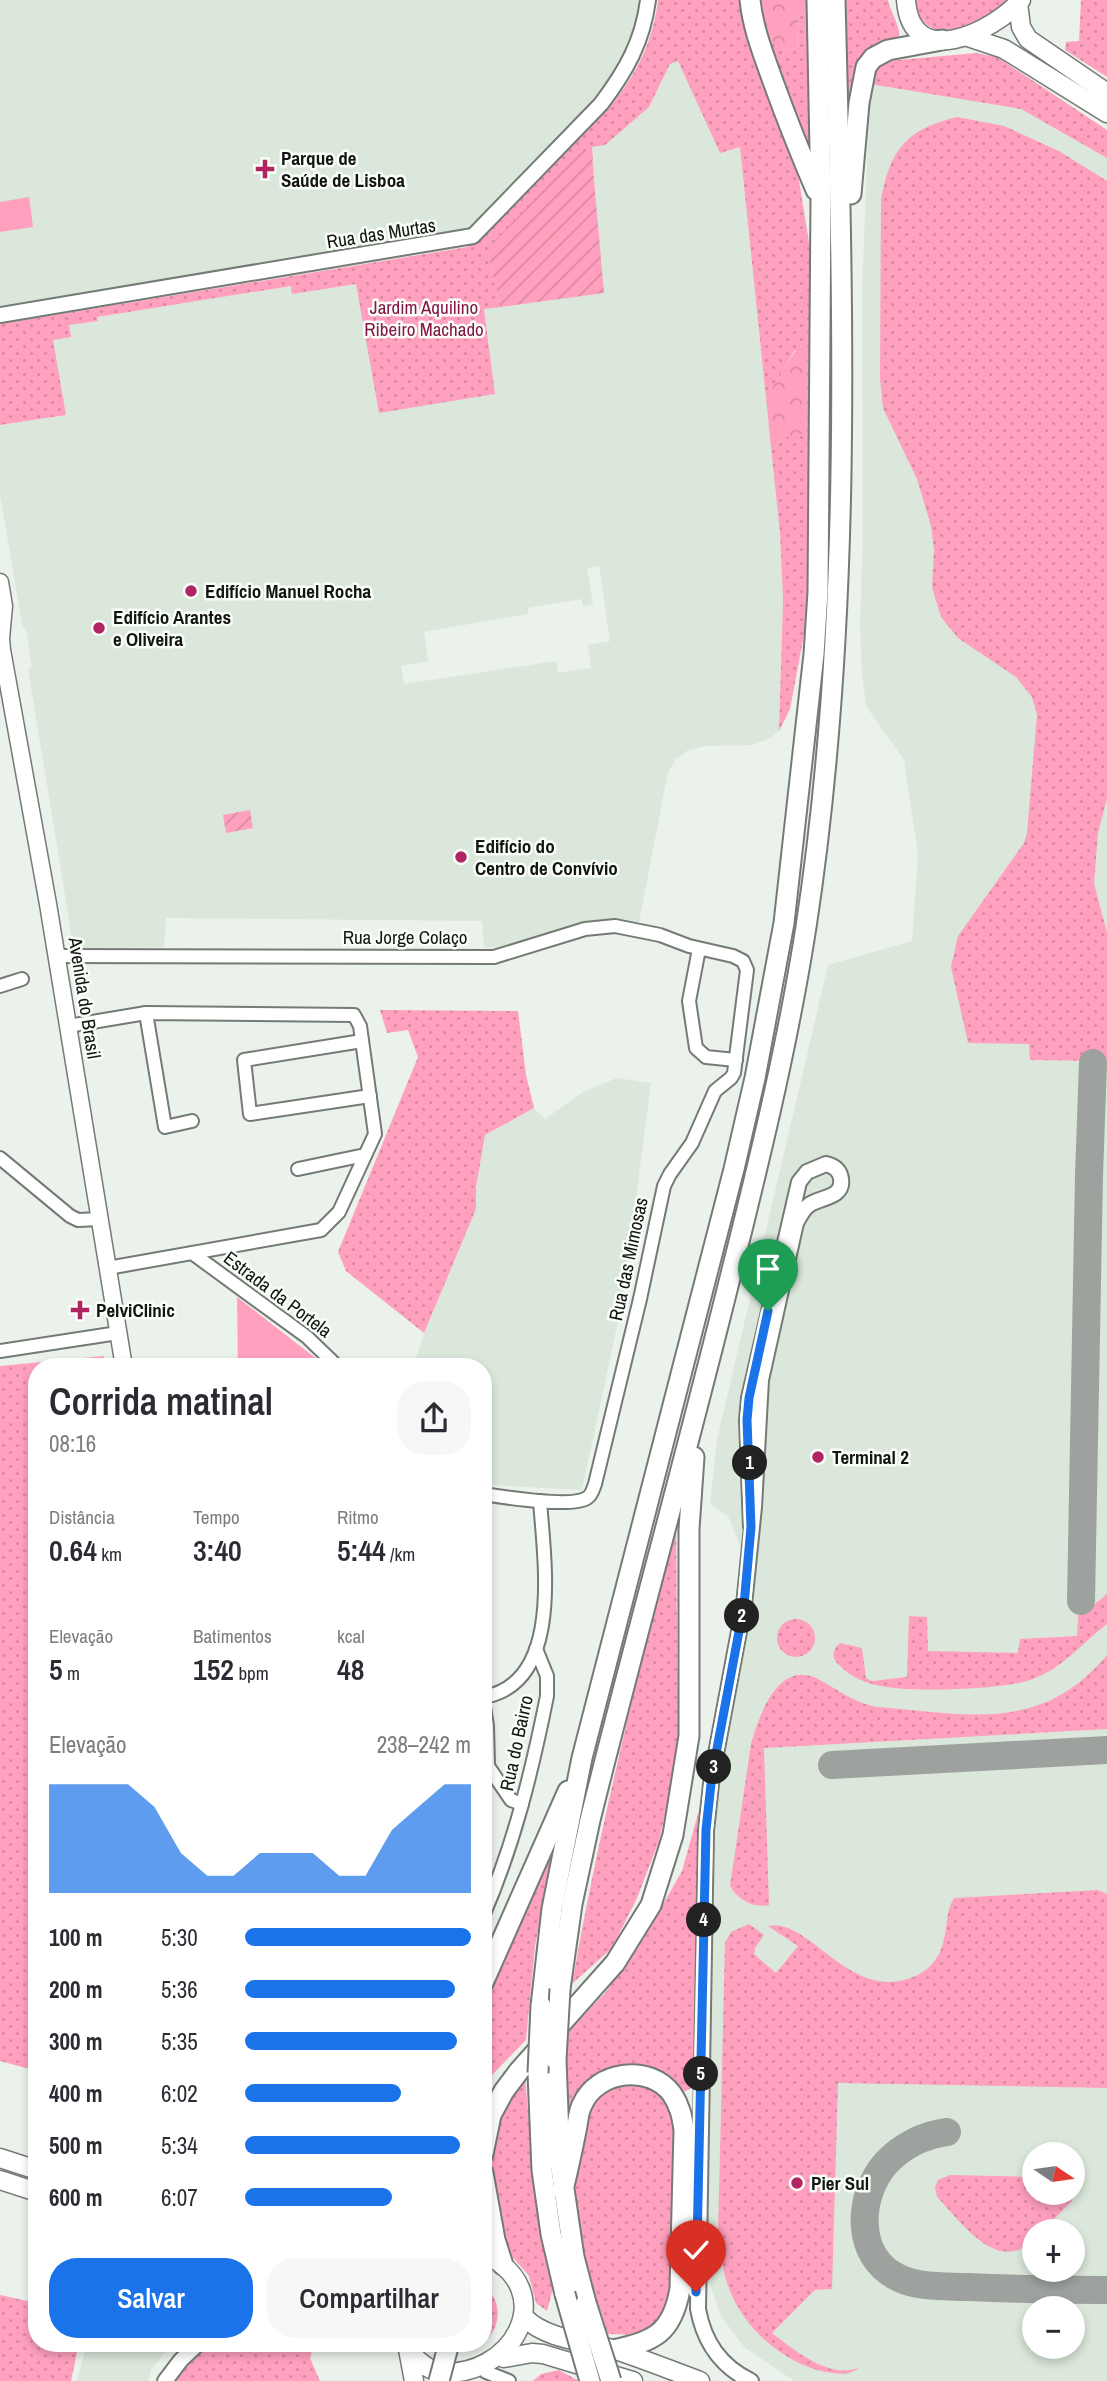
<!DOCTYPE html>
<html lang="pt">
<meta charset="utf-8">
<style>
body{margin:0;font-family:"Archivo Narrow",sans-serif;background:#f7f7f7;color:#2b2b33;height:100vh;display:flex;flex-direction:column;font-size:26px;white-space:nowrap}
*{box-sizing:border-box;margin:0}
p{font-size:23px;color:#7c7c81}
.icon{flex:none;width:38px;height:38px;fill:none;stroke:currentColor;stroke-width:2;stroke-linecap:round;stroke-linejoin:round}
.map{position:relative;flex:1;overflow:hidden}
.sheet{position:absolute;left:28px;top:1358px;width:464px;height:994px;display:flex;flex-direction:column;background:#fff;border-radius:28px;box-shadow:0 4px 10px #0003}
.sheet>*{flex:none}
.needle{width:46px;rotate:103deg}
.buttons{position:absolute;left:1022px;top:2142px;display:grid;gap:14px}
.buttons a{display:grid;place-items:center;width:63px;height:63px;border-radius:50%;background:#fff;box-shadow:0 4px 10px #0003;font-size:35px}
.pin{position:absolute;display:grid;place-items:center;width:60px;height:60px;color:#fff;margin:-72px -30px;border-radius:50% 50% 50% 0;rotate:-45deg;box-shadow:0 0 7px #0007}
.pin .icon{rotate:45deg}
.km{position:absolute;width:35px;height:35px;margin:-18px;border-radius:50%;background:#222;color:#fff;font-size:19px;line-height:35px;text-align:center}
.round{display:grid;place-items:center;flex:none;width:74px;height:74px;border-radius:28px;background:#f7f7f7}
.headline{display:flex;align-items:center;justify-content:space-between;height:119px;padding:0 21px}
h1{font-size:38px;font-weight:600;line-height:52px}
.stats{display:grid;grid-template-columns:repeat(3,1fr);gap:10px;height:119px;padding:7px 21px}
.stats div{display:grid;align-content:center}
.stats b{font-size:30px;font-weight:600}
.stats small{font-size:19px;font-weight:400}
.stats p{font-size:19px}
.chart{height:196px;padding:14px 21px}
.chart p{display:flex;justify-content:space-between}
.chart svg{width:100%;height:126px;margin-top:7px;fill:#1a73e8;opacity:.7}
.primary-button{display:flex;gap:14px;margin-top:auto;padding:14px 21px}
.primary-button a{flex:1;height:80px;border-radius:28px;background:#1a73e8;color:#fff;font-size:28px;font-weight:600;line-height:80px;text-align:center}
.primary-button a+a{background:#f7f7f7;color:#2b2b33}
ul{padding:0 21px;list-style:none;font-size:23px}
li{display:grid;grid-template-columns:112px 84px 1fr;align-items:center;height:52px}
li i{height:18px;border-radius:9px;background:#1a73e8}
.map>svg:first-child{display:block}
.built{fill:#dbe7db;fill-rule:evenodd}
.grass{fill:url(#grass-dots)}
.forest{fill:url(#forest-crowns)}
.garden{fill:url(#garden-furrows)}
.pitch{fill:#ffa0be}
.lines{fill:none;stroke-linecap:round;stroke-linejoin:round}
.taxiway{stroke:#9ea29e;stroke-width:28}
.minor-casing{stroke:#747a74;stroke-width:16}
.tertiary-casing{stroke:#747a74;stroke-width:18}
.secondary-casing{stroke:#747a74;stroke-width:19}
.primary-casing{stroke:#747a74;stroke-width:21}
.trunk-casing{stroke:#747a74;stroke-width:23}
.minor{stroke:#fff;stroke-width:12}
.tertiary{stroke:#fff;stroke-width:14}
.secondary{stroke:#fff;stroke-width:16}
.primary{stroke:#fff;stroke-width:18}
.trunk{stroke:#fff;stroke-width:19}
.trunk-bridge-casing{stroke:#747a74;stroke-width:23;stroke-linecap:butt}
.trunk-bridge{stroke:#fff;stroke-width:19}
.route-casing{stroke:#fff;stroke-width:14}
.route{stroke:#1a73e8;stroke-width:9}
.poi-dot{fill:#b02562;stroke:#f9fef8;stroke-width:2.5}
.labels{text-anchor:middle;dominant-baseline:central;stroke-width:5;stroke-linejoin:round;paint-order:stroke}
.poi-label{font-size:19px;font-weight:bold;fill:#131513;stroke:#f9fef8;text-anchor:start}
.street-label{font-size:19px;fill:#131513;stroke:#f9fef8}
.park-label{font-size:19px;fill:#851848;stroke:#f9fef8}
</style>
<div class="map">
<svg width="1107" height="2381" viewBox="0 0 1107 2381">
<defs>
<pattern id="grass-dots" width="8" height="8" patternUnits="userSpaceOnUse" patternTransform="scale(1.75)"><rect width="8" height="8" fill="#ffa0be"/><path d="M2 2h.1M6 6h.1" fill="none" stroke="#da89a2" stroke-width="1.8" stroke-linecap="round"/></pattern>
<pattern id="forest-crowns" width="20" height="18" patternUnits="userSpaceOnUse" patternTransform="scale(1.75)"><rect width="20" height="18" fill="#ffa0be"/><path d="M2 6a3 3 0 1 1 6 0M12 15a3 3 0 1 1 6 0" fill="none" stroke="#da89a2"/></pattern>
<pattern id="garden-furrows" width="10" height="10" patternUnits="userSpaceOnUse" patternTransform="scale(1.75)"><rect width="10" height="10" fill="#ffa0be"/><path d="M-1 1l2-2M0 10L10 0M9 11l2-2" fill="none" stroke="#da89a2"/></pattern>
</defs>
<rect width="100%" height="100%" fill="#ebf1eb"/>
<!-- built -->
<g class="built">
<polygon points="0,0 644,0 640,24 611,86 476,226 461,234 0,310"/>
<path d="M678 60 720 152 740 147 780 533 783 599 779 731 769 739 752 745 707 746 688 750 676 759 668 772 639 922 585 925 509 946 484 948 482 921 166 918 164 947 84 948 72 938 28 669 32 666 26 629 23 628 0 495V425L66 415 52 340 69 325 98 321 97 317 291 286 293 293 356 283 495 394 484 309 595 185 592 147 649 107 670 64ZM599 566 610 641 588 645 591 668 558 673 556 661 404 684 401 666 428 661 424 632 528 614V608L582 599 583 606 593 604 587 568Z"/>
<path d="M870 84 1021 109 1107 158V2381H794L744 2347 721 2316 703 2264 715 1807 753 1578 728 1516 710 1504 717 1440 828 965 912 941 918 854 904 760 866 706 862 673 860 625 863 533 862 292ZM1034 2154H1073V2193H1034ZM1034 2231H1073V2270H1034ZM1034 2308H1073V2347H1034Z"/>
<polygon points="617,1078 651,1083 623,1298 582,1490 492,1485 483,1479 483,1367 413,1367 424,1333 476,1209 476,1187 485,1135 534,1108 545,1119 583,1092"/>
<polygon points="87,2343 173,2343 151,2370 148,2381 77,2381"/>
</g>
<!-- grass -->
<g class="grass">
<path d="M658 0H746L798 174 810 249 812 286 808 613 790 709 779 731 783 599 780 533 770 438 777 439 805 350H795L772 391 766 398 740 147 720 153 678 61 670 64 649 107 605 145 592 147 595 185 592 157 488 254 500 307 484 309 495 394 379 413 356 284 292 294 291 286 116 314 97 317 98 321 69 325 71 337 53 340 66 415 0 425V324L455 249 467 247 481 240 610 107C636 75 653 42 658 0Z"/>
<path d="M757 0H760C764 17 766 39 780 50L797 48 799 14 807 10 811 162 766 39Z"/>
<path d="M843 0H888C891 14 901 26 899 40L881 45 848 182Z"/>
<path d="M913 0H1009C990 20 946 47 922 20 917 14 915 7 913 0Z"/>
<polygon points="1081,0 1107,0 1107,77 1065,50 1066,42 1079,41"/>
<polygon points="976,53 997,57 1107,130 1107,158 1021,109 870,84 877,67 888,61"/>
<path d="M957 117 1004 126 1059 151 1107 181V799L1098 833 1094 884 1107 932V1061L1030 1060 1029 1044 968 1043 951 967 958 936 1024 843 1027 833 1037 715 1032 697 1016 677 958 638 941 617 932 587 934 550 931 526 917 479 883 408 880 379 881 200C890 149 907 129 957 117Z"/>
<polygon points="380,1010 518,1011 526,1075 534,1108 485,1135 476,1187 476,1209 424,1333 346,1271 338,1252 418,1057 408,1030 387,1033"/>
<polygon points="104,1356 106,1367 37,1367 37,2071 0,2061 0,1366"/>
<path d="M676 1522 678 1733 670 1793 659 1841 637 1898 612 1948 572 1984C599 1828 638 1676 676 1522Z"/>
<path d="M1107 1594V1624C1082 1643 1061 1670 1030 1680 1001 1690 905 1693 876 1685 862 1682 849 1675 839 1665 831 1658 832 1650 840 1643L862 1648 866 1678 872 1681 907 1677 909 1616 927 1617 928 1651 1018 1653 1020 1639 1077 1636 1079 1604H1095Z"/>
<circle cx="796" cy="1638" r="19"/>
<path d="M1107 1655V1729L764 1748 769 1905C753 1908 739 1901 730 1886L751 1744C759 1716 778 1659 818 1679 839 1690 854 1703 877 1707 967 1714 1041 1734 1107 1655Z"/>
<polygon points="701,1803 693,2087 680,2094 602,2076 569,2142 566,2034 605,1993 638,1948 682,1871"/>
<polygon points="554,1849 535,1946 526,2040 492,2075 483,2092 483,2011 488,1993"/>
<path d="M1098 1890 1107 1894V2088L838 2083 832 2289 815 2290 772 2333C794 2350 829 2379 858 2368 851 2375 842 2374 833 2373 795 2369 756 2339 738 2307 724 2283 721 2261 718 2234L725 1943 731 1932 749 1924 764 1935 755 1948 754 1954 776 1973 798 1946 768 1926C806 1917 844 1991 899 1981 912 1979 924 1973 932 1964 951 1943 942 1917 954 1898Z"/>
<polygon points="525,2076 534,2183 553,2288 547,2311 536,2303 529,2276 504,2247 491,2172 492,2150 502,2109"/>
<polygon points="627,2079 653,2086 665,2096 679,2136 674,2285 658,2325 640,2335 608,2334 591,2282 578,2222 575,2182 577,2147 591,2106 607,2086"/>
<path d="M950 2175 1034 2177V2193H1072V2201L1042 2231H1034V2239C998 2276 962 2223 937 2197L935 2187 938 2180Z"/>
<path d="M483 2284C520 2316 480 2370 438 2343H483Z"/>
<polygon points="0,2295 37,2303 37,2343 79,2343 71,2381 0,2381"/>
<polygon points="210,2343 325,2343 312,2351 310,2358 320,2381 172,2381 193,2357"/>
<polygon points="559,2370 579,2381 533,2381 541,2374"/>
</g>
<!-- forest -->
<g class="forest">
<path d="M760 0H807V10L799 14 797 48 780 50C766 39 764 17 760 0Z"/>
<polygon points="796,350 805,350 805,433 777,439 770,438 766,398"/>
</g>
<!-- garden -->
<g class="garden">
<polygon points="586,150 592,157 604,293 500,307 488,254 491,245 579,153"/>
<polygon points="250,810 253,828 226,833 223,815"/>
</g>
<!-- pitch -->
<g class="pitch">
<polygon points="29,197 33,227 0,232 0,202"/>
<polygon points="237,1297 327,1367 238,1367"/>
</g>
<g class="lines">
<!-- taxiway -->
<g class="taxiway">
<polyline points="1081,1601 1089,1176 1093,1063"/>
<polyline points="832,1765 1107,1750"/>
<path d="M947 2132C924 2135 902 2146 886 2163 857 2196 854 2257 899 2278 920 2288 945 2286 968 2287 1014 2289 1060 2290 1107 2290"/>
</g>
<!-- minor casing -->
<g class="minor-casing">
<g id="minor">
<polyline points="699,949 689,1001 696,1048 706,1057 736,1060"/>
<path d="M57 956 494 957 585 929 615 926 660 935 689 946 733 956 743 961 747 970 734 1073 731 1078 715 1091 692 1143 670 1174 664 1186 640 1299 595 1484C593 1489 592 1495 587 1498 571 1508 503 1497 483 1494"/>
<polyline points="0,986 22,979"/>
<polyline points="146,1013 165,1127 192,1121"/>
<polyline points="68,1026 146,1013 354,1015 360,1026 375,1134 339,1212 321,1230 108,1268"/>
<polyline points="362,1041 244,1060 250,1114 370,1096"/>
<polyline points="0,1158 70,1216 78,1220 100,1219"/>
<polyline points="298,1169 365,1155"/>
<polyline points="192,1253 307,1337 338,1367"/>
<polyline points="0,1351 118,1333"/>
<path d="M483 1697C564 1684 544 1559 540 1501"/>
<polyline points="483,1701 487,1726 488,1766 511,1800 522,1804"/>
<path d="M483 1916C514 1845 532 1771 547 1696V1676L536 1649"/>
<polyline points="486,2372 509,2381"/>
</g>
</g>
<!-- tertiary casing -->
<g class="tertiary-casing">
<g id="tertiary">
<path d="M0 315 473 236 601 104C626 71 643 41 648 0"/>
<polyline points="165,2381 181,2360 199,2343"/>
<path d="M751 2381C720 2366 704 2342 698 2309L706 1831 712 1775 744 1605 754 1507 761 1380 796 1223C800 1216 803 1209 809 1205 820 1197 844 1198 841 1179 840 1170 834 1166 826 1164L807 1172 799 1182 749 1398 747 1420 751 1527"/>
</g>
</g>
<!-- secondary casing -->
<g class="secondary-casing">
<polyline id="secondary" points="0,582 4,606 1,638 2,650 48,904 124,1367"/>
</g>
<!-- primary casing -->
<g class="primary-casing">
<g id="primary">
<path d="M906 0C911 72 993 32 1021 0"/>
<polyline points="1018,3 1021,27 1028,39 1107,93"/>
<polyline points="968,37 1004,49 1107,113"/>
<polyline points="0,2158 37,2170"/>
<polyline points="0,2180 37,2192"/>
<path d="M525 2318C546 2339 584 2341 612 2349 641 2358 670 2370 700 2381"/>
<path d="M405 2343C411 2356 424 2367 437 2372 511 2381 564 2291 483 2253"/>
<polyline points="408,2349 414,2381"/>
<polyline points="504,2358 532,2353 543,2354 633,2381"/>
</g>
</g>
<!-- trunk casing -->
<g class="trunk-casing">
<g id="trunk">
<path d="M750 0C753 29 764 56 774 84 787 120 801 155 816 190"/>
<polyline points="851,194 859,103 866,67 873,58 888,50 942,40"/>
<polyline points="483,1983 568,1791"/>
<path d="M560 1989 572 1904 590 1820C634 1643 683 1467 727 1290 757 1170 787 1049 806 927 853 620 843 310 835 0"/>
<polyline points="541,2006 552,1909 582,1758 734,1169 755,1078 784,923 814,654 818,592 821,200 817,0"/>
<polyline points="556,2060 560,2162 574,2257 586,2303"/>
<polyline points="538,2073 542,2170 551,2234 565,2294"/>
<polyline points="483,2154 491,2115 504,2091 519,2071 615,1963 651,1905 673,1835 689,1736 689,1529 694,1457"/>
<polyline points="483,2173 495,2240 503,2265"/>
<path d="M563 2190C568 2170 572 2151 576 2131 578 2123 578 2112 582 2105 597 2070 650 2064 672 2094 680 2106 682 2116 684 2130L680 2289C672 2334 654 2341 613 2350"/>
</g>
</g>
<!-- minor -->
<use href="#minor" class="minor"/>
<!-- tertiary -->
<use href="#tertiary" class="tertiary"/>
<!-- secondary -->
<use href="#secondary" class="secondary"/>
<!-- primary -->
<use href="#primary" class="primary"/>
<!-- trunk -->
<use href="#trunk" class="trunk"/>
<!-- trunk-bridge casing -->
<g class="trunk-bridge-casing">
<g id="trunk-bridge">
<polyline points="556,2060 560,1989"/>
<polyline points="538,2073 541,2006"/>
<polyline points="565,2294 590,2381"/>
<polyline points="586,2303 611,2381"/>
<polyline points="439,2381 449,2343"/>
</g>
</g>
<!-- trunk-bridge -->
<use href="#trunk-bridge" class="trunk-bridge"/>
</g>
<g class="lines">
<!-- route casing -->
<g class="route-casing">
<polyline id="route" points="696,2292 706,1830 712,1775 744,1605 751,1527 747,1420 749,1398 768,1311"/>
</g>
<!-- route -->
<use href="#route" class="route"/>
</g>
<!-- markers -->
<g class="poi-dot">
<path d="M261.5 158.5h7v7h7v7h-7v7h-7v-7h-7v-7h7z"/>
<circle cx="191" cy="591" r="7"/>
<circle cx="99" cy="628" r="7"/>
<circle cx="461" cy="857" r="7"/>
<path d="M76.5 1299.5h7v7h7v7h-7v7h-7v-7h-7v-7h7z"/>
<circle cx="818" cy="1457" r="7"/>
<circle cx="797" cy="2183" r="7"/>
</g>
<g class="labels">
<!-- poi labels -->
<g class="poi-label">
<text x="281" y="158">Parque de<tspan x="281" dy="22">Saúde de Lisboa</tspan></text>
<text x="205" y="591">Edifício Manuel Rocha</text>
<text x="113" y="617">Edifício Arantes<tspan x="113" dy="22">e Oliveira</tspan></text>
<text x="475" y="846">Edifício do<tspan x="475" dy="22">Centro de Convívio</tspan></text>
<text x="96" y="1310">PelviClinic</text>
<text x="832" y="1457">Terminal 2</text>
<text x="811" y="2183">Pier Sul</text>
</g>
<!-- street labels -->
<g class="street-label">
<text transform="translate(381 233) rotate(-9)">Rua das Murtas</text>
<text x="405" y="937">Rua Jorge Colaço</text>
<text transform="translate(85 998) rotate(81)">Avenida do Brasil</text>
<text transform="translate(628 1259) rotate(-78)">Rua das Mimosas</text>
<text transform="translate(278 1294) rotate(37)">Estrada da Portela</text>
<text transform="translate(516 1743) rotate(-78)">Rua do Bairro</text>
</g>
<!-- park labels -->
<g class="park-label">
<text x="424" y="307">Jardim Aquilino<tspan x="424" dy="22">Ribeiro Machado</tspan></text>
</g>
</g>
</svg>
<div class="buttons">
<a><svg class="needle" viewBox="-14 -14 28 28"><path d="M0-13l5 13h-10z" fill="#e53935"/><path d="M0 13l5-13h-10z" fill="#7c7c81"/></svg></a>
<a>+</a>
<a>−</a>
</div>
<div class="pin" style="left:768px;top:1311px;background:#1e9e55"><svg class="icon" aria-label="arrive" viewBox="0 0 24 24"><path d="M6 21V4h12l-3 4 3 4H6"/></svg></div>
<div class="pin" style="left:696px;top:2292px;background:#d93025"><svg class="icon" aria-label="check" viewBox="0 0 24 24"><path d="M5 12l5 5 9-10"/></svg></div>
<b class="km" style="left:750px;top:1463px">1</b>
<b class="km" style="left:742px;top:1616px">2</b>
<b class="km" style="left:714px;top:1767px">3</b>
<b class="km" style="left:704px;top:1920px">4</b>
<b class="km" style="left:701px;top:2074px">5</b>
<section class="sheet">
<div class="headline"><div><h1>Corrida matinal</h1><p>08:16</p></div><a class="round"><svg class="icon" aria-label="share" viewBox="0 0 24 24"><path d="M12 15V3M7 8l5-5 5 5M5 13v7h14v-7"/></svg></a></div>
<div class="stats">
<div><p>Distância</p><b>0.64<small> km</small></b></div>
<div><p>Tempo</p><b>3:40</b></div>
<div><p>Ritmo</p><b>5:44<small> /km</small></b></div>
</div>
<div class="stats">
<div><p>Elevação</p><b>5<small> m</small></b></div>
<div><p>Batimentos</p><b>152<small> bpm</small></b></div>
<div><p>kcal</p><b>48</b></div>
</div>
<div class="chart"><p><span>Elevação</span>238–242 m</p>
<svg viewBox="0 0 160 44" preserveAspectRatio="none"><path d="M0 44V6L10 6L20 6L30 6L40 14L50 30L60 38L70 38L80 30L90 30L100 30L110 38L120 38L130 22L140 14L150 6L160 6V44z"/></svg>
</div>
<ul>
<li><b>100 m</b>5:30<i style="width:100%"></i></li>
<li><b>200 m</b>5:36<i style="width:93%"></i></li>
<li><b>300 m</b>5:35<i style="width:94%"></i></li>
<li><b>400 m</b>6:02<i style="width:69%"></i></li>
<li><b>500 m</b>5:34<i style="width:95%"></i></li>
<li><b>600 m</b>6:07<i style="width:65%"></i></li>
</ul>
<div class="primary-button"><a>Salvar</a><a>Compartilhar</a></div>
</section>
</div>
